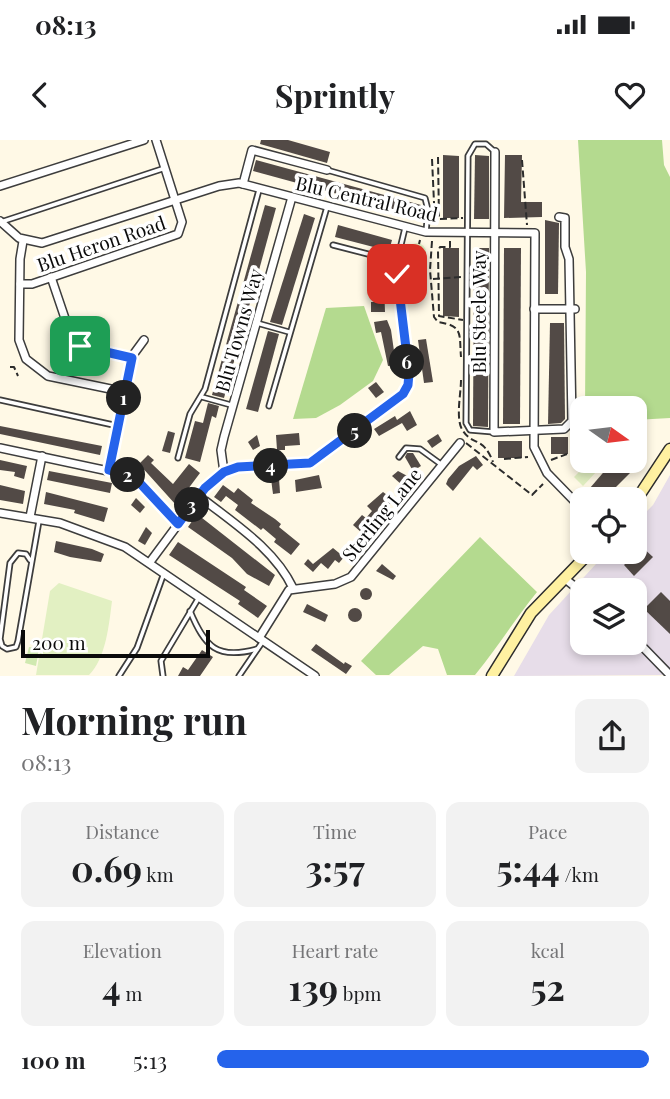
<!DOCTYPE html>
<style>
body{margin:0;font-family:"Playfair Display",serif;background:#f2f2f2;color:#202124;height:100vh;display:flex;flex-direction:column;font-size:26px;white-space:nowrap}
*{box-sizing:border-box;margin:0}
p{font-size:23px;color:#757577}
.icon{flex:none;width:38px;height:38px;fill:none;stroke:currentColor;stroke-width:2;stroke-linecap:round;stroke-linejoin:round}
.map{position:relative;height:536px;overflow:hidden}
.panel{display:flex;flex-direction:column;background:#fff;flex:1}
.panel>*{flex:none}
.needle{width:46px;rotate:104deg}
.tools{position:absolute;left:570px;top:256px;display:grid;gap:14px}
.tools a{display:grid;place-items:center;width:77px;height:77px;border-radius:14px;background:#fff;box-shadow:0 4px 10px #0003;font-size:35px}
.scale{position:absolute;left:21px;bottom:18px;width:189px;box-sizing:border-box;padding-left:7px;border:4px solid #0a0a0a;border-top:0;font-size:19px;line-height:24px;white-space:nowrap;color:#0a0a0a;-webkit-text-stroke:5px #fff;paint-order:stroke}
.pin{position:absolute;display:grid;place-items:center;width:60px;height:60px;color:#fff;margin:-30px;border-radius:14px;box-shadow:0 4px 10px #0006}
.km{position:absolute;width:35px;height:35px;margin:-18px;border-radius:50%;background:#222;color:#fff;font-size:19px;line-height:35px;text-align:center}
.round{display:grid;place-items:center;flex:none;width:74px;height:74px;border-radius:14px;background:#f2f2f2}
.summary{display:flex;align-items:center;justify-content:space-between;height:119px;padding:0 21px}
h1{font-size:38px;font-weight:700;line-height:52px}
.figures{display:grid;grid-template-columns:repeat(3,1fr);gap:10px;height:119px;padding:7px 21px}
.figures div{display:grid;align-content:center;border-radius:14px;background:#f2f2f2;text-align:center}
.figures b{font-size:35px;font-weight:700}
.figures small{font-size:19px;font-weight:400}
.figures p{font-size:19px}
ul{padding:0 21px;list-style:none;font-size:23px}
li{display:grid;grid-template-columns:112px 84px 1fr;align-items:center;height:52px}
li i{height:18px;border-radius:9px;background:#2563eb}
.status{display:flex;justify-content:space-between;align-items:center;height:49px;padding:0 35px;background:#fff;direction:ltr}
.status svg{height:19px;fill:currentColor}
header{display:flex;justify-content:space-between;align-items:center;height:91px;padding:0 21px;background:#fff;font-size:32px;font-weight:700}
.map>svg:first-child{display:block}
.industrial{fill:#e7dde9;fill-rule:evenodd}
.green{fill:#d0e9b0}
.forest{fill:#b4da8f}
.pitch{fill:#e2f0c2}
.building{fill:#524a46}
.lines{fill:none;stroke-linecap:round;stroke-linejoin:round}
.lane-casing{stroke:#3d3d3d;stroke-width:7}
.street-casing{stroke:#3d3d3d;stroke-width:10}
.secondary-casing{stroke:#2c2c2c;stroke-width:13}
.path{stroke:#2c2c2c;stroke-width:2;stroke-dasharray:7 3.5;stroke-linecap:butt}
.lane{stroke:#fff;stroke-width:3.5}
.street{stroke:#fff;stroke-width:7}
.secondary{stroke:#fff1a1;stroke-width:10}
.route-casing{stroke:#fff;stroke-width:14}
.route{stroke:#2563eb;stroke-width:9}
.labels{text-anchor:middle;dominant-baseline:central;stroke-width:7;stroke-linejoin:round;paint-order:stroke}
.street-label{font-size:19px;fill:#0a0a0a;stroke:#fff}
</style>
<div class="status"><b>08:13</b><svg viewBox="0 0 49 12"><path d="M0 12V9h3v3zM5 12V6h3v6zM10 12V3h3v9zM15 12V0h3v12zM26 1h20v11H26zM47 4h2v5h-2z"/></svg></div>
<header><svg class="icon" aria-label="back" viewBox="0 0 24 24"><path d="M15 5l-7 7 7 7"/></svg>Sprintly<svg class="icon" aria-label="heart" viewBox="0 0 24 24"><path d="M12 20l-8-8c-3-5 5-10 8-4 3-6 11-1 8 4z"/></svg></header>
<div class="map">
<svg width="670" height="536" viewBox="0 0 670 536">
<rect width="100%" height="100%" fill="#fff9e6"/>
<!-- industrial -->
<path class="industrial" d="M670 335V535L514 536 549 475 608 411H635V383L653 365ZM583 450H635V502H583Z"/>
<!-- green -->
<polygon class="green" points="29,507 39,509 36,526 25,523"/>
<!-- forest -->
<g class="forest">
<polygon points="578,0 662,0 664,25 670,37 670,278 635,280 635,268 585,268 586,132"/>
<polygon points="364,166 383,220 373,241 340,265 316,278 293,279 326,168"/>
<path d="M480 397 537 452C515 479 497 508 475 535H447L438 509 423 506 389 535H376L361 521Z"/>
</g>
<!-- pitch -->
<g class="pitch">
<circle cx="417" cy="112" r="9"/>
<polygon points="588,323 597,331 583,346 574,337"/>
<path d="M59 443 112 461C109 485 106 518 89 535H36L50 451Z"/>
</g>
<!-- building -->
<g class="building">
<polygon points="261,0 288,0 330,12 327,23 260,4"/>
<polygon points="443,15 459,16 459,78 443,78"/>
<polygon points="475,15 489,16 489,79 474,79"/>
<polygon points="505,15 522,15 521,62 542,62 542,77 504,78"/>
<polygon points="256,20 421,65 418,76 253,31"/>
<polygon points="265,65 276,68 224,258 212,255"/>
<polygon points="304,74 315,78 282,185 270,182"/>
<polygon points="545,80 559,83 558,154 545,154"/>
<polygon points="338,85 392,100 389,111 335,97"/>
<polygon points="443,108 459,108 459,177 443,176"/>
<polygon points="474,108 489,108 488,287 473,286"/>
<polygon points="504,108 521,108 520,284 503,284"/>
<polygon points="384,143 385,172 371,172 371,162 376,162 375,144"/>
<polygon points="387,180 391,190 396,225 388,226 381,192 376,193 374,182"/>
<polygon points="550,183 564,183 565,279 561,283 548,284"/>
<polygon points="268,191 279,194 258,272 246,269"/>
<polygon points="426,199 433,242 424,243 418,200"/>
<polygon points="376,242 384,252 376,258 368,248"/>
<polygon points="208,263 219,266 216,278 212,276 200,322 185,318 195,281 203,283"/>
<polygon points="410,271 417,285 407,291 402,283 379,296 374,289 395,276 397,280"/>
<polygon points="0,286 102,306 100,315 0,294"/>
<polygon points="168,291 175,293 170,313 162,311"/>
<polygon points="299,293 300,305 285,306 285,310 277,310 276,295"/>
<polygon points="438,294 442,301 432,308 427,301"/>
<polygon points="257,295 260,306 253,310 248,302"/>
<rect x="551" y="297" width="17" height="17"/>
<rect x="498" y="301" width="24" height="17"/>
<polygon points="407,313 413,313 421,326 413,331 405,317"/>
<polygon points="148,315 154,320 151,323 173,344 189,324 200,333 176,365 139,324"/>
<polygon points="476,316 483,325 477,330 473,326 453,351 446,344 448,339 459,326"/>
<polygon points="0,320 27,326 24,339 14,336 15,332 0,330"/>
<polygon points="614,320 620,320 632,331 604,359 596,359 589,352 590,348"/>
<polygon points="49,331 112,343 110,353 47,340"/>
<polygon points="398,331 411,338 403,346 392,336"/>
<polygon points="319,335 322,348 296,352 295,340"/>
<polygon points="279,338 280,353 273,354 271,339"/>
<polygon points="0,345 25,351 23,364 0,360"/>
<polygon points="223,345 234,353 238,348 253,360 251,363 275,379 281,384 279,387 300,404 291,415 274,402 276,399 263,388 261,390 235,370 238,365 226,356 221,362 214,357"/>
<polygon points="46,352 108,368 104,382 74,373 75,370 44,364"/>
<polygon points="383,352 394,360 362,393 353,385 362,375 366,378 372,371 367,366"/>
<polygon points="136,358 145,367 140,373 131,365"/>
<polygon points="197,374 275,435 269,446 247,434 232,418 188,387"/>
<polygon points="146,387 152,393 145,405 138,401"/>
<polygon points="56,401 92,409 104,414 101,422 70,417 54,412"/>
<polygon points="178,402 246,447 244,450 267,466 258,478 238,464 240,461 169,415"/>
<polygon points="642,407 653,417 634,436 624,425"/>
<polygon points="333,408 344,417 339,423 335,420 328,429 321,423 313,432 304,424 308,419 313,424"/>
<polygon points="382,424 396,436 393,440 376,431"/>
<circle cx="366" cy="454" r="6"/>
<polygon points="661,452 670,461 670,494 644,469"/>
<polygon points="307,464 328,475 325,482 303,472"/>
<circle cx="355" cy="475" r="7"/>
<polygon points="316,504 344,524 345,522 352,526 346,534 311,510"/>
<polygon points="202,510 213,517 200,536 178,536 183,527 188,530"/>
</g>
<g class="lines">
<!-- lane casing -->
<g class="lane-casing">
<g id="lane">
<polyline points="327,30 425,58 428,70 426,92"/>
<polyline points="1,82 165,28"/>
<polyline points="333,105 391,120 399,113 405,88"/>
<polyline points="257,183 289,192"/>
<polyline points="202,257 231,265"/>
<polyline points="0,260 118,286"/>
<polyline points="269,266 327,67"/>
<polyline points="494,292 470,290 466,283 468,16 475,4 486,4 495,12"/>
<polyline points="399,317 406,308 420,309 442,325"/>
<polyline points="178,318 190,274 205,249 259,50"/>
<polyline points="30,420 26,414 18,413 10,423 0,499 2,506 7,509 16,507 18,501 39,381"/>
<path d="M190 471C205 507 217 520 257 509"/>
<polyline points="119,536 137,508 164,433"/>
<polyline points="163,536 161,521 198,459"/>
<polyline points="239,536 263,501"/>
</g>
</g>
<!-- street casing -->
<g class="street-casing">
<g id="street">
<polyline points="495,12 494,292 564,289 572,281 569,119 565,107 565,78 559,77"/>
<polyline points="243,44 252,10 327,30"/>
<polyline points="0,46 144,0"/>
<polyline points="0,81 19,98 42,103 219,46 239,43 426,92 535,93 534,307 547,333 583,370"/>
<polyline points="23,101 20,119 19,200 26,219 48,236 125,252"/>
<polyline points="51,137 73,202 80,206 133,218"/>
<polyline points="20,144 32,144 178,94 182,82 156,0"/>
<polyline points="534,169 575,169"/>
<polyline points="0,308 127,335 144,346 178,384"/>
<polyline points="109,330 133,215 144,200"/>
<polyline points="224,332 221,310 224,297 292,57"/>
<path d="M199 356C233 383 274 408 293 448"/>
<polyline points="0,373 60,383 125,407 315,536"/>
<polyline points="30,377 42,316"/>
<polyline points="150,422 205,348 219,335 238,327 310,323 403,254 408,245 409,233 397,134"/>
<polyline points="564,438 583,453"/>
<polyline points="259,498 289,450 335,444 351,437 460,303"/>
<polyline points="635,499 670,535"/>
</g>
</g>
<!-- secondary casing -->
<g class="secondary-casing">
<g id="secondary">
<polyline points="635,362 670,309"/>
<polyline points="492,536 531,473 591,411"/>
</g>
</g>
<!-- path -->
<g class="path">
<polyline points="438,17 439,79 463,78"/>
<polyline points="432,19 435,84"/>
<polyline points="522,20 527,85"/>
<path d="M432 101 430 130 434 177 438 182C464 186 459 194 461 217"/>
<polyline points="450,101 450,107 440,107 438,111 439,176 463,180"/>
<polyline points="419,104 420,100"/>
<polyline points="433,139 462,137"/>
<polyline points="10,227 14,227 18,236"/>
<path d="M461 240C461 254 455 280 463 291 473 306 483 296 493 322"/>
<polyline points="572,290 583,297"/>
<polyline points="466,303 532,355 543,344"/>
<polyline points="504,319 528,317"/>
<polyline points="551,320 567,314"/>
</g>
<!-- lane -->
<use href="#lane" class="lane"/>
<!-- street -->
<use href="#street" class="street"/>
<!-- secondary -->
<use href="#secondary" class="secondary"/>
</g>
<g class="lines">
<!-- route casing -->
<g class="route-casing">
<polyline id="route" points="80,206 132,218 109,330 136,339 178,384 205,348 224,332 238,327 310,323 403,254 408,245 409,233 397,134"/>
</g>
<!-- route -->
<use href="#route" class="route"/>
</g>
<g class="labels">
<!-- street labels -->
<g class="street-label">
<text transform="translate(367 58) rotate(13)">Blu Central Road</text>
<text transform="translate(101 103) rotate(-19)">Blu Heron Road</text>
<text transform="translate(478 172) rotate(-90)">Blu Steele Way</text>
<text transform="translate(238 190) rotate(-74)">Blu Towns Way</text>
<text transform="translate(381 374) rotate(-51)">Sterling Lane</text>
</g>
</g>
</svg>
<div class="tools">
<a><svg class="needle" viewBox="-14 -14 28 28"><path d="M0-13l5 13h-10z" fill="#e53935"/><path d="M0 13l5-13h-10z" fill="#757577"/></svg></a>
<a><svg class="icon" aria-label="locate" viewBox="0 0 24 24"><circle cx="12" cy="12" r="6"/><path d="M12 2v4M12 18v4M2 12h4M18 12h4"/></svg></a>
<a><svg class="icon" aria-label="layers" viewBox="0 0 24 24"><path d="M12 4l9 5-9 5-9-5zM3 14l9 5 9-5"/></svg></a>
</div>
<div class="scale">200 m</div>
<div class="pin" style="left:80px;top:206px;background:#1e9e55"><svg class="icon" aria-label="arrive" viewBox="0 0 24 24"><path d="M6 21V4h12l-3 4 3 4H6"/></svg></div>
<div class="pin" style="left:397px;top:134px;background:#d93025"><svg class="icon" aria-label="check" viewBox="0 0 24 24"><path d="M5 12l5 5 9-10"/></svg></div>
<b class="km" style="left:124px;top:258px">1</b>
<b class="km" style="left:128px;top:335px">2</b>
<b class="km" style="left:192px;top:365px">3</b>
<b class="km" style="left:271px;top:326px">4</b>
<b class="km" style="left:355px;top:291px">5</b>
<b class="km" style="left:407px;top:222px">6</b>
</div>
<section class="panel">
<div class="summary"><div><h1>Morning run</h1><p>08:13</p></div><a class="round"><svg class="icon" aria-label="share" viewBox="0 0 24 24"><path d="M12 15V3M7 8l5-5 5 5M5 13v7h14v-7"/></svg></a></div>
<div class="figures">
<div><p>Distance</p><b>0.69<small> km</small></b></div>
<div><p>Time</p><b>3:57</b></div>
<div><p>Pace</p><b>5:44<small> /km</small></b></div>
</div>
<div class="figures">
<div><p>Elevation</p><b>4<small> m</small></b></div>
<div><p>Heart rate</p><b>139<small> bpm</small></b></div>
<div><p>kcal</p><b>52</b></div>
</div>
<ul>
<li><b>100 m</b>5:13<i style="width:100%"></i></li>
</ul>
</section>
